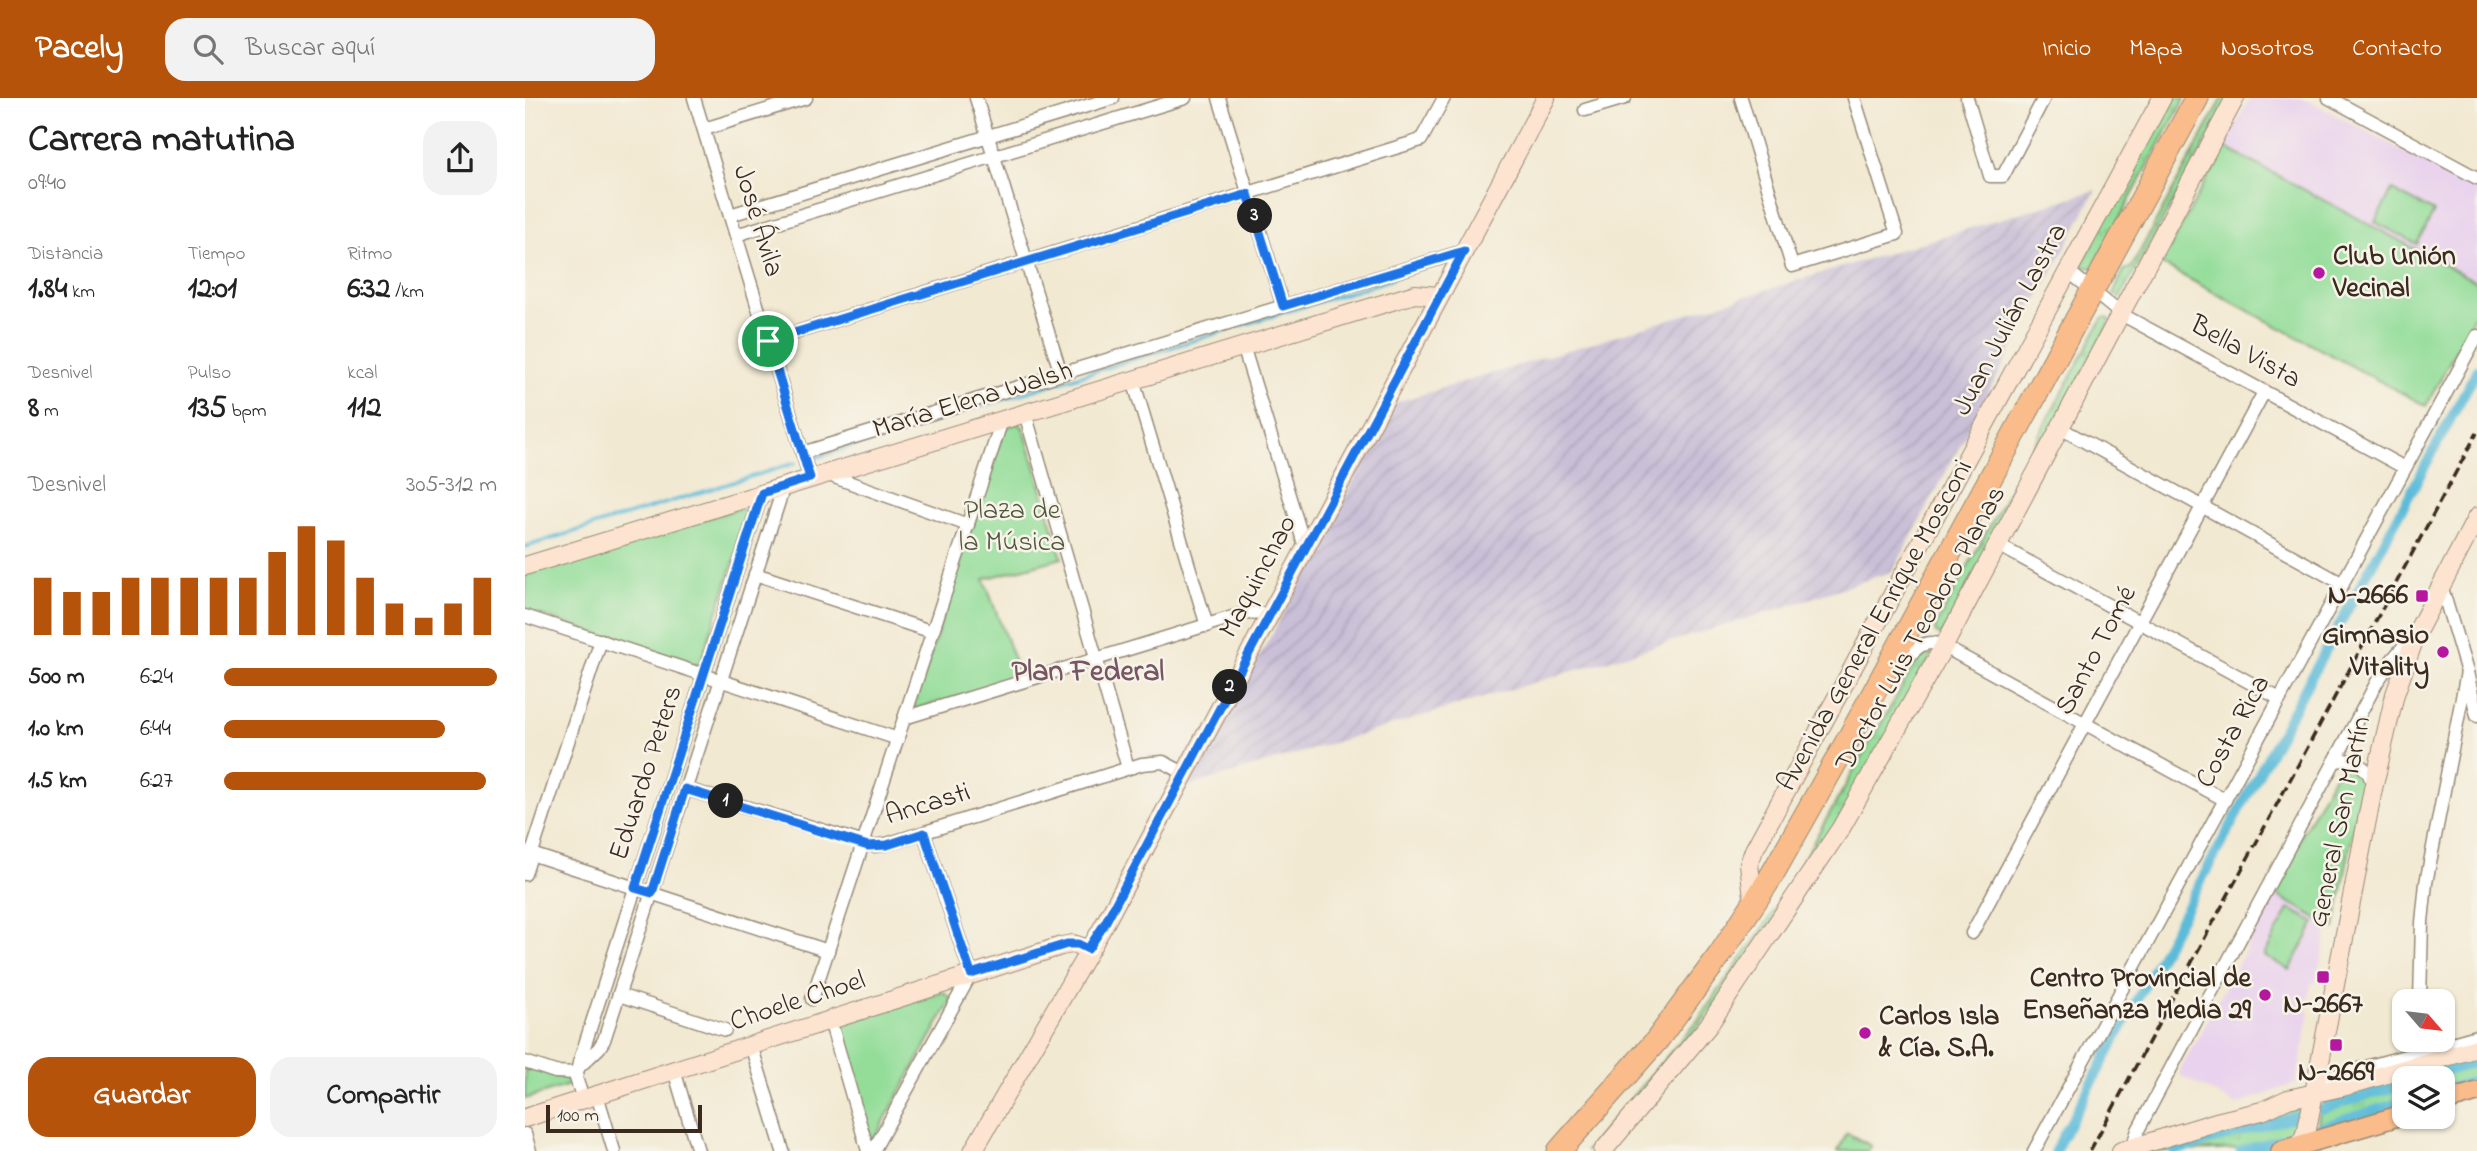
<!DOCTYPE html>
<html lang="es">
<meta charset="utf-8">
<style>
body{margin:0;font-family:"Indie Flower",sans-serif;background:#f2f2f2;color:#222;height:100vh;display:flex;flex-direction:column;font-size:26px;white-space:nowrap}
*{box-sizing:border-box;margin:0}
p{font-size:23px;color:#767676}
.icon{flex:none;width:38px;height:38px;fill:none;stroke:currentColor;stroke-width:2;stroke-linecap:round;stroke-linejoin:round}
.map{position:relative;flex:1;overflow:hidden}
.side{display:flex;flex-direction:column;background:#fff;width:525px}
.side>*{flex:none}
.needle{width:46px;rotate:118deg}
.fabs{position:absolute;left:1867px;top:891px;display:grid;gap:14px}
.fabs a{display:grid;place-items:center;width:63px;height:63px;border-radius:14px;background:#fff;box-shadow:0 2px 5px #0004;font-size:35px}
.scale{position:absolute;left:21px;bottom:18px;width:156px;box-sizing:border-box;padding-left:7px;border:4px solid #3b2a1e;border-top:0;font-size:19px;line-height:24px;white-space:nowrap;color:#3b2a1e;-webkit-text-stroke:5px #f7f3e8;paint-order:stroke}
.pin{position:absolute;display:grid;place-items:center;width:60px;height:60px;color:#fff;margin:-30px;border:4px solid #fff;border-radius:50%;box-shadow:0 2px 7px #0007}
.km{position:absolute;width:35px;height:35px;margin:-18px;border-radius:50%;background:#222;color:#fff;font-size:19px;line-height:35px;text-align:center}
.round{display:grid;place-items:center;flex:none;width:74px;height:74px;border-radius:21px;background:#f2f2f2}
.summary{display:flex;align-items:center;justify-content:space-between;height:119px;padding:0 28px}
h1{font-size:38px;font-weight:700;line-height:52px}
.metrics{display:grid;grid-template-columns:repeat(3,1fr);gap:10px;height:119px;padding:7px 28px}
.metrics div{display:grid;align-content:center}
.metrics b{font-size:30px;font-weight:700}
.metrics small{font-size:19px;font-weight:400}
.metrics p{font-size:19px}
.chart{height:196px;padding:14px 28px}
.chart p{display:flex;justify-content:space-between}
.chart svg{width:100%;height:126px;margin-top:7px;stroke:#b45309;stroke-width:6}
.cta{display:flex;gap:14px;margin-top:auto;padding:14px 28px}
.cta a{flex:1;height:80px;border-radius:21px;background:#b45309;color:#fff;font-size:28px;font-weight:700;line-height:80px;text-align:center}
.cta a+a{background:#f2f2f2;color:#222}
ul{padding:0 28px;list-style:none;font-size:23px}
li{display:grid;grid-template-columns:112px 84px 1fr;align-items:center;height:52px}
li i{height:18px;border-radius:9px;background:#b45309}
header{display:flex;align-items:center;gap:42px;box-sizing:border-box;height:98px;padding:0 35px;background:#b45309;color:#fff}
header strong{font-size:33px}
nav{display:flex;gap:38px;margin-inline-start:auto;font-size:24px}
.search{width:490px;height:63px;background:#f2f2f2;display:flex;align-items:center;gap:18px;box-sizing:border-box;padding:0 24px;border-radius:21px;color:#767676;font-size:26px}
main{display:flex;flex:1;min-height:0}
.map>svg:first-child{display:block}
.built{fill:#e9d2ed}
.industrial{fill:url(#industrial-furrows)}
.grass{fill:url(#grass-tufts);stroke:#67845c;stroke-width:2}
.park{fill:#93dd99;stroke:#67845c;stroke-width:2}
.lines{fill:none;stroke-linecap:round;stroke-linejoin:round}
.stream{stroke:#5bbbd9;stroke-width:3.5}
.canal{stroke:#5bbbd9;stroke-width:10}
.street-casing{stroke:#968a78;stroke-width:15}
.secondary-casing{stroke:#968a78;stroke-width:20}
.primary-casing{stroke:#968a78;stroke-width:22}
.highway-casing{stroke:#968a78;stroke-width:25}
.street{stroke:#fff;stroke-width:12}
.secondary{stroke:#fde4d0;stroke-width:18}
.primary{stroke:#f9bc8a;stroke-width:19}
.highway{stroke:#f9bc8a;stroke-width:23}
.rail{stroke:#3b2a1e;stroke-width:3.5;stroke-dasharray:10 5;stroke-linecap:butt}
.route-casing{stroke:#fff;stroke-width:14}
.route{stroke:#1a73e8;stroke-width:9}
.poi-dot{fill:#b5179e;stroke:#f7f3e8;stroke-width:2.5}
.labels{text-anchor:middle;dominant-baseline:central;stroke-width:5;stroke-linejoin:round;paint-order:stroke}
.street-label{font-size:28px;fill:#3b2a1e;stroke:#f7f3e8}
.poi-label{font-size:28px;font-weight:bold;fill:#3b2a1e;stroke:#f7f3e8;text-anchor:end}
.park-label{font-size:28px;fill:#51573d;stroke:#f7f3e8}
.neighbourhood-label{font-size:30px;font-weight:bold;fill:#765663;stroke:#f7f3e8}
</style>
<header>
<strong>Pacely</strong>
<div class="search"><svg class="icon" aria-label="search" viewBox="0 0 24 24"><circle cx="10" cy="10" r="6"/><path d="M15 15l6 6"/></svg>Buscar aquí</div>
<nav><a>Inicio</a><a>Mapa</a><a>Nosotros</a><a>Contacto</a></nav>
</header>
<main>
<section class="side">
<div class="summary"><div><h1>Carrera matutina</h1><p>09:40</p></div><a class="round"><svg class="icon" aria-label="share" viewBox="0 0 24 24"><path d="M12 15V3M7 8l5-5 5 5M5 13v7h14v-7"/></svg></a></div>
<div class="metrics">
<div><p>Distancia</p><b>1.84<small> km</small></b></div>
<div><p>Tiempo</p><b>12:01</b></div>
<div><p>Ritmo</p><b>6:32<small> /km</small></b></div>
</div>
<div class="metrics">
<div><p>Desnivel</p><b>8<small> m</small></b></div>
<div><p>Pulso</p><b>135<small> bpm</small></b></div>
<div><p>kcal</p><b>112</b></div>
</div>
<div class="chart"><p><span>Desnivel</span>305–312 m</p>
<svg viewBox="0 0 160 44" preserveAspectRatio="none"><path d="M5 44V24M15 44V29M25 44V29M35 44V24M45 44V24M55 44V24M65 44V24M75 44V24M85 44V15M95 44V6M105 44V11M115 44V24M125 44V33M135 44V38M145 44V33M155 44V24"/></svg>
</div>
<ul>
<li><b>500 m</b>6:24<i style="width:100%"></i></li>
<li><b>1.0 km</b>6:44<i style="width:81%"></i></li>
<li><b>1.5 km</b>6:27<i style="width:96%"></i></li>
</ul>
<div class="cta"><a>Guardar</a><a>Compartir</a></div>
</section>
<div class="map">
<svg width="1952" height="1053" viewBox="0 0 1952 1053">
<defs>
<pattern id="industrial-furrows" width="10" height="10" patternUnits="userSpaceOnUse" patternTransform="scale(1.75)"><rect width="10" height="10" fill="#c9bfd7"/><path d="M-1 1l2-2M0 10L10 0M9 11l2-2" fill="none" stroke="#aea4b8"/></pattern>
<pattern id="grass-tufts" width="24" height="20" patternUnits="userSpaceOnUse" patternTransform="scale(1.75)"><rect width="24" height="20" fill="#93dd99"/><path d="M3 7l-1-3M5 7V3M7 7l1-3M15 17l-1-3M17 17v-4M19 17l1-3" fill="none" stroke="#80be83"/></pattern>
</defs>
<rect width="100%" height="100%" fill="#f7f3e8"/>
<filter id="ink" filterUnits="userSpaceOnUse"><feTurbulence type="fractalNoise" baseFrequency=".0143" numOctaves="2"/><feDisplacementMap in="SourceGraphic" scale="14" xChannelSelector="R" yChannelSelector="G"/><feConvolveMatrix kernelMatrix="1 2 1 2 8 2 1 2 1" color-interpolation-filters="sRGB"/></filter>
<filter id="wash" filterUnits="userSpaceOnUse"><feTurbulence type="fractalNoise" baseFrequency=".00686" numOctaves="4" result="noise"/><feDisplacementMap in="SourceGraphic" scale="28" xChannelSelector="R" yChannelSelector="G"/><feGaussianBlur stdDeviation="1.57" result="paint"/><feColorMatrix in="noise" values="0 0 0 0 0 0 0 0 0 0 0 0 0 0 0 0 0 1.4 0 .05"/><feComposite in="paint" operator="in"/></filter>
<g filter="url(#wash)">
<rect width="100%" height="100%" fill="#f2e9d2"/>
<!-- built -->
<g class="built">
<polygon points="1725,0 1779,0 1952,92 1952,184 1699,49"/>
<polygon points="1751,797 1804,826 1792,883 1786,887 1781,908 1785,915 1771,985 1712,1007 1656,978 1655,972"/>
</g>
<!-- industrial -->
<polygon class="industrial" points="1571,92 1510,206 1501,210 1490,230 1496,234 1368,473 1257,510 664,688 789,459 869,305"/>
<!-- grass -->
<g class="grass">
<polygon points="1644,0 1660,0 1568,169 1562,170 1556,167"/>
<polygon points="1698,0 1705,0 1595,200 1588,196 1599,172 1606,170"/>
<polygon points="1581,219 1586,222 1416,538 1410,534 1411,527 1577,221"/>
<polygon points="1398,556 1407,556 1329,701 1208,886 1072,1053 1061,1053 1173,922 1243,823 1393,561"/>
<polygon points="1952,956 1952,989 1918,999 1918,980 1880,980 1879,1011 1794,1034 1792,1032 1795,1009 1803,1000"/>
<path d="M1775 1006 1778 1009C1776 1019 1776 1039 1767 1044 1742 1053 1649 1053 1616 1053Z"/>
<polygon points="1322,1035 1346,1048 1343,1053 1313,1053"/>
</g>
<!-- park -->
<g class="park">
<polygon points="1699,49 1952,184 1952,212 1901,308 1636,166"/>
<polygon points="1867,92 1909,114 1892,146 1850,124"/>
<polygon points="494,325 499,331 537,460 459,481 496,581 390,611 388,610 479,330"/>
<polygon points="216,410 225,415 175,566 167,567 0,512 0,475"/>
<polygon points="1820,669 1834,674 1837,684 1810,830 1746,794 1809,677"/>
<polygon points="1764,811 1790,824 1765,872 1739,858"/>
<polygon points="418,894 427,901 348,1043 346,1042 313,930 315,927"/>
<polygon points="0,969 42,980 47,986 0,1001"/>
</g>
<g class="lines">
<!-- stream -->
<g class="stream">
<polyline points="289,360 867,181"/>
<polyline points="0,449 270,365"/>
</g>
<!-- canal -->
<g class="canal">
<polyline points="1898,980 1952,964"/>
<polyline points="1918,992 1952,982"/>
<polyline points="1797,1011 1880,986"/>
<polyline points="1796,1029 1880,1003"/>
<polyline points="1530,1053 1952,272"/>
<polyline points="1649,1053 1778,1016"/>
<polyline points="1716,1053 1773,1036"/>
</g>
</g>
</g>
<g filter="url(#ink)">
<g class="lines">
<!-- street casing -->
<g class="street-casing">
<g id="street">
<polyline points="169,0 285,380"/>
<polyline points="451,0 536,276"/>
<polyline points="694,0 758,208"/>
<polyline points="1216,0 1267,168 1372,136 1329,0"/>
<polyline points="1442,0 1465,78 1478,78 1519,0"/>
<polyline points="1804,0 1952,80"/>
<polyline points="1060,12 1100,0"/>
<polyline points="179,31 281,0"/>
<polyline points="205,117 588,0"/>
<polyline points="211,137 660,0"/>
<polyline points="1543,173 1596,216 1880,370"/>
<polyline points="243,243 896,42 919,0"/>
<polyline points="718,248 780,449"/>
<polyline points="608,282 682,528"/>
<polyline points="500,315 603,670"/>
<polyline points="1535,330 1818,486"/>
<polyline points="277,355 939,153"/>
<polyline points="301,376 443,427"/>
<polyline points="1473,447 1755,601"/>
<polyline points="230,476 408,534"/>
<polyline points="1916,487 1942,574 1952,618"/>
<polyline points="0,518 373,641"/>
<path d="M1382 561C1392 549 1400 541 1416 547L1700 702"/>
<polyline points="379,620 721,515 744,516"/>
<path d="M1810 663C1829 660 1844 668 1848 688"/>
<polyline points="161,691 349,748 362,746 617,666 638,664 659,675"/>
<polyline points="0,754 303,853"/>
<polyline points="0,776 76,542"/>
<polyline points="1447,835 1739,294"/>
<polyline points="94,897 200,932"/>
<polyline points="287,901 477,322"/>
<polyline points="1895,903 1897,824 1901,785 1942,574"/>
<polyline points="305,922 343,1053"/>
<polyline points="226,947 258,1053"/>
<polyline points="0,964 30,974 52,975"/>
<polyline points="53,970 74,950 79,942 259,388"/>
<polyline points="149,972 173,1053"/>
<polyline points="1791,983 1952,938"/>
<polyline points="72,997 89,1053"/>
<polyline points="58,1001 51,980 54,965 237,395"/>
<polyline points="0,1036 5,1053"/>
<polyline points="1607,1050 1613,1032 1852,584 1867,562 1887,539"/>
<polyline points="348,1053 446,876 399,735"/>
<polyline points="1509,1053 1952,238"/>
</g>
</g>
<!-- secondary casing -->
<g class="secondary-casing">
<g id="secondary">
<polyline points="0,468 890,196 913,198"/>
<polyline points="1229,807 1224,766 1229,752 1637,0"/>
<polyline points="0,1020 536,848 548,846 563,851"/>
<polyline points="448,1053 579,827 1021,0"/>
<polyline points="1078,1053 1183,928 1316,730 1419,548 1710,0"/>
<polyline points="1596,1053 1691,1024 1737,1013 1763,1001 1817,989 1952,950"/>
<polyline points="1773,1053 1782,1031 1848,691 1870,596 1892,534 1952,419"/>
</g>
</g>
<!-- primary casing -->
<g class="primary-casing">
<g id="primary">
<polyline points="1918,1004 1952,994"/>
<polyline points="1756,1053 1880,1016"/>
</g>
</g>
<!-- highway casing -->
<g class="highway-casing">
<polyline id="highway" points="1034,1053 1132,942 1194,858 1244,782 1323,642 1672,0"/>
</g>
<!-- street -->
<use href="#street" class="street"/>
<!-- secondary -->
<use href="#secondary" class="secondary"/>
<!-- primary -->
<use href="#primary" class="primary"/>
<!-- highway -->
<use href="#highway" class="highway"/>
<!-- rail -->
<polyline class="rail" points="1565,1053 1952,335"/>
</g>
</g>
<g class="lines" filter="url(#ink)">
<!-- route casing -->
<g class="route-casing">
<polygon id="route" points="723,96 758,208 939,153 579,827 563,851 553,846 542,846 446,876 399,735 362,747 343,748 160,691 127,795 110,790 237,395 285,380 243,243"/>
</g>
<!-- route -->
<use href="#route" class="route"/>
</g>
<!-- markers -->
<g class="poi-dot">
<circle cx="1794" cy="175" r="7"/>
<rect x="1890" y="491" width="14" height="14" rx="3.5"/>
<circle cx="1918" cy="554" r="7"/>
<rect x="1791" y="872" width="14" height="14" rx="3.5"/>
<circle cx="1740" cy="897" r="7"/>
<circle cx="1340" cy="935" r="7"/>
<rect x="1804" y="940" width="14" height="14" rx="3.5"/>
</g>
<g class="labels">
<!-- street labels -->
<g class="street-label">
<text transform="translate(232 123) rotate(73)">José Ávila</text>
<text transform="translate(1486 222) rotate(-62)">Juan Julián Lastra</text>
<text transform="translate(1720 255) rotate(29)">Bella Vista</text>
<text transform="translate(448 303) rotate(-17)">María Elena Walsh</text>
<text transform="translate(734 479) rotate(-62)">Maquinchao</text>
<text transform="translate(1351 528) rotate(-61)">Avenida General Enrique Mosconi</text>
<text transform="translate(1397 531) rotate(-61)">Doctor Luis Teodoro Planas</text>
<text transform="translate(1572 553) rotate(-62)">Santo Tomé</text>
<text transform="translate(1709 634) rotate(-61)">Costa Rica</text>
<text transform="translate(122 675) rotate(-72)">Eduardo Peters</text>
<text transform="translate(403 707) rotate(-17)">Ancasti</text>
<text transform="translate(1816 724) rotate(-78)">General San Martín</text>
<text transform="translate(273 904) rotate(-18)">Choele Choel</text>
</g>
<!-- poi labels -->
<g class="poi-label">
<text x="1808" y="159" text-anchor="start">Club Unión<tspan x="1808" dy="32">Vecinal</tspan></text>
<text x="1883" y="498">N-2666</text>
<text x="1904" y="538">Gimnasio<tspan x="1904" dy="32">Vitality</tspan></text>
<text x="1726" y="881">Centro Provincial de<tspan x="1726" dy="32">Enseñanza Media 29</tspan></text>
<text x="1798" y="907" text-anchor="middle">N-2667</text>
<text x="1354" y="919" text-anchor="start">Carlos Isla<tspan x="1354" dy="32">&amp; Cía. S.A.</tspan></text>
<text x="1811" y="975" text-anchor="middle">N-2669</text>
</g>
<!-- park labels -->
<g class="park-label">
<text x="487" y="413">Plaza de<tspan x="487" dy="32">la Música</tspan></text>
</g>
<!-- neighbourhood labels -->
<g class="neighbourhood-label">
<text x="563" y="575">Plan Federal</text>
</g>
</g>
</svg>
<div class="fabs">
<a><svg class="needle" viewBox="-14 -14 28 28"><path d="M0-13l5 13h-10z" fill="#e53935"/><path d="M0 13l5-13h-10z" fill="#767676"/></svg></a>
<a><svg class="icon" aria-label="layers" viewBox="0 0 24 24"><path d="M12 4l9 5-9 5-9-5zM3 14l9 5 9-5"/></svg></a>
</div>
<div class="scale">100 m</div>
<div class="pin" style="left:243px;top:243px;background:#1e9e55"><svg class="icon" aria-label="arrive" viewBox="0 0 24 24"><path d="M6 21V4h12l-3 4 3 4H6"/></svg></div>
<b class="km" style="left:201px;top:703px">1</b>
<b class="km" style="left:705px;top:589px">2</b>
<b class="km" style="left:730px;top:118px">3</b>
</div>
</main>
